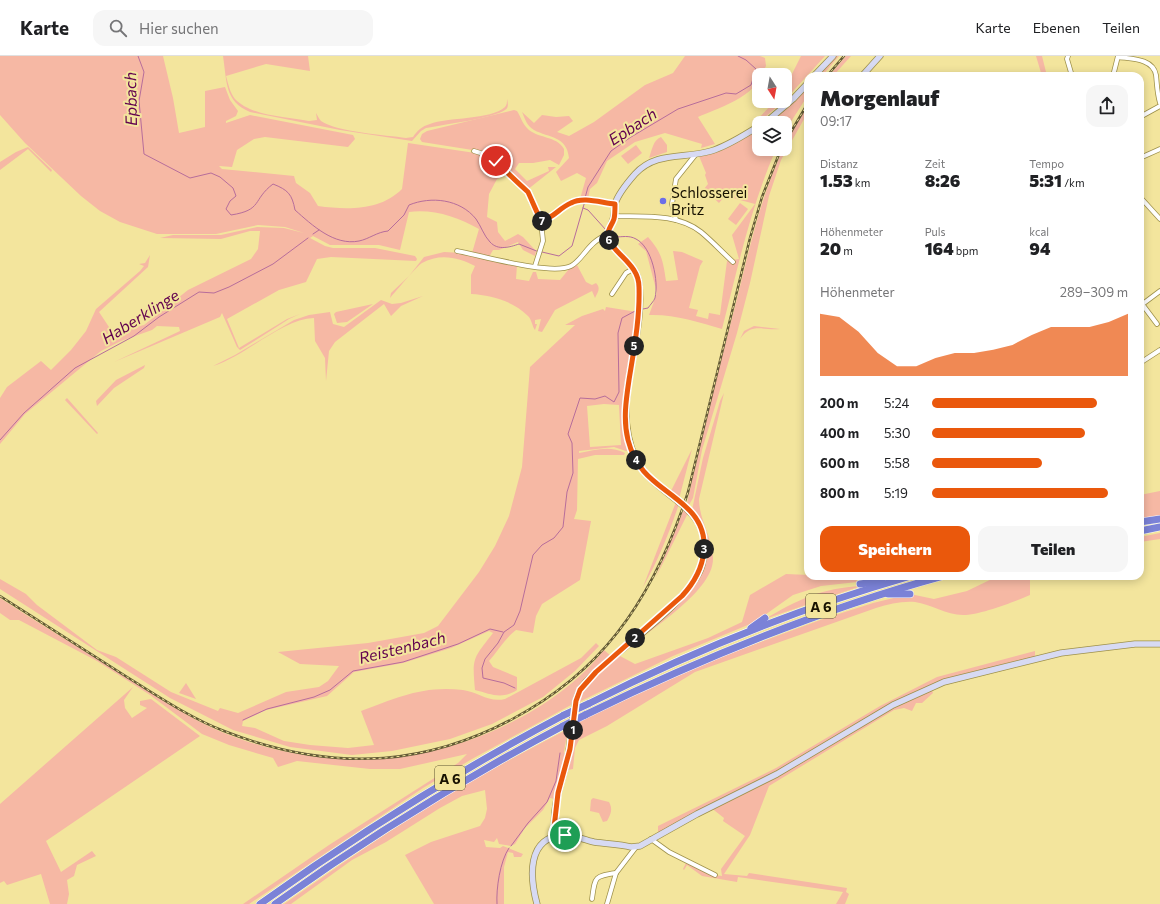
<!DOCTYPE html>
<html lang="de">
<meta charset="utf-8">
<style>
body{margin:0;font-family:Commissioner,sans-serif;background:#f6f6f6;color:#202124;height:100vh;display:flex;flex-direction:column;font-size:15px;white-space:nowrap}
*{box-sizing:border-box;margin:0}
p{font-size:13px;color:#757577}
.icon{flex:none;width:22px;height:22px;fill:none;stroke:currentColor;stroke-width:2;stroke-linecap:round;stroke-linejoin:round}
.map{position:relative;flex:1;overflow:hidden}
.panel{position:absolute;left:804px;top:16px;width:340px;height:508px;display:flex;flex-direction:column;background:#fff;border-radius:12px;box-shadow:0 2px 10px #0003}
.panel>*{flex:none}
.needle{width:26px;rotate:169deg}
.fabs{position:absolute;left:752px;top:12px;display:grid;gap:8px}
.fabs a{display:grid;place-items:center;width:40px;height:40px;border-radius:8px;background:#fff;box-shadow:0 2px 10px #0003;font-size:20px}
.pin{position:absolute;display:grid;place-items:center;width:34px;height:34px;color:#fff;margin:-17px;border:2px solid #fff;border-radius:50%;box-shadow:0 1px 4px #0007}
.km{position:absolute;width:20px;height:20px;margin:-10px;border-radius:50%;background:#222;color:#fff;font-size:11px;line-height:20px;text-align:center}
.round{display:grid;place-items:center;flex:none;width:42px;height:42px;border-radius:12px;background:#f6f6f6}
.overview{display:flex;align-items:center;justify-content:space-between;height:68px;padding:0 16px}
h1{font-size:22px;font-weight:800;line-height:30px}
.stats{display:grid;grid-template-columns:repeat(3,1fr);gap:6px;height:68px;padding:4px 16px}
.stats div{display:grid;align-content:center}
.stats b{font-size:17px;font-weight:800}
.stats small{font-size:11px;font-weight:400}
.stats p{font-size:11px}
.chart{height:112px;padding:8px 16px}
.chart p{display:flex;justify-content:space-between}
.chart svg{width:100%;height:72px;margin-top:4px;fill:#ea580c;opacity:.7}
.primary-button{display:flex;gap:8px;margin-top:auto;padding:8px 16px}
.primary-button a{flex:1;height:46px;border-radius:12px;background:#ea580c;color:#fff;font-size:16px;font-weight:800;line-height:46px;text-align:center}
.primary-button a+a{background:#f6f6f6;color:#202124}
ul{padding:0 16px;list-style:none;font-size:13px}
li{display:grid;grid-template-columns:64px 48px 1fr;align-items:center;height:30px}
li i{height:10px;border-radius:5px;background:#ea580c}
header{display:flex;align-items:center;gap:24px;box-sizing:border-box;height:56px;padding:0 20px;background:#fff;border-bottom:1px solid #e0e0e0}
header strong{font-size:19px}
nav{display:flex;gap:22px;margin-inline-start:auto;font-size:14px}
.search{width:280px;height:36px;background:#f6f6f6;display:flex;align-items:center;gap:10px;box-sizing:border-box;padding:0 14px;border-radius:12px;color:#757577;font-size:15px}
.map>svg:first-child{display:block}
.green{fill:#f6b8a4;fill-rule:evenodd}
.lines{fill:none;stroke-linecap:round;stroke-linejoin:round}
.stream{stroke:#b76d9b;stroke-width:1}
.street-casing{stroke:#9e914b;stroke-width:5.5}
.secondary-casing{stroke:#9e914b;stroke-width:7}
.highway-casing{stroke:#fff;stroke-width:8}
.street{stroke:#fff;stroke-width:4}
.secondary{stroke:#d7daf3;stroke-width:5.5}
.highway{stroke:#7b82d7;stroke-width:7}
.rail-casing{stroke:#635a36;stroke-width:2.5}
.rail{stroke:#f3e59d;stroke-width:1;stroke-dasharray:3;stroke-linecap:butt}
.highway-bridge-casing{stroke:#fff;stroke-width:8;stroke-linecap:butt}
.highway-bridge{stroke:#7b82d7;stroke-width:7}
.route-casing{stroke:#fff;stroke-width:8}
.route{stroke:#ea580c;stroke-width:5}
.poi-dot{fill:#6c6ee8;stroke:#f3e59d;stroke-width:1.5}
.labels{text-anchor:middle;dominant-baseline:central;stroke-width:4;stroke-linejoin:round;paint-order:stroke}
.shield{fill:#f3e59d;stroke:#59512f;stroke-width:1}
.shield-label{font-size:14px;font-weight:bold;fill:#171100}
.poi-label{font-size:15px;fill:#171100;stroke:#f3e59d;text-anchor:start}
.water-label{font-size:16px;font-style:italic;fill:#62024f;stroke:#f3e59d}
</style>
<header>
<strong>Karte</strong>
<div class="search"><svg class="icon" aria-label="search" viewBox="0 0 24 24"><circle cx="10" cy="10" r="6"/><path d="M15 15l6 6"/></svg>Hier suchen</div>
<nav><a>Karte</a><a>Ebenen</a><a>Teilen</a></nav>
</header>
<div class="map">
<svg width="1160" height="848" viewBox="0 0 1160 848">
<rect width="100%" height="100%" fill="#f3e59d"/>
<!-- green -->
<g class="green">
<path d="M0 0H163L173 42 179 77 205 71V35L225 31 230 44 238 55 236 60 226 65V67L250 59 353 79 355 83 348 91 265 81 254 83 237 94 232 111 219 110 222 113 294 120 296 127 310 137 318 150C347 154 380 155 402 133L408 87 482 98 494 105 506 119 497 123 489 138 487 161 497 166 498 176 505 185 518 178 523 181 536 195 535 200 523 194 518 186 499 194H493L489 201 472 197 479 173C457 161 434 153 409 156L400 194 379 189H330L313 180 310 182 325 190 333 192H375L415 200 417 203 416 205 331 201 317 203 306 226 279 234 227 263 239 292 287 263 300 258 289 263 240 294 237 291 222 257 220 261 114 306 180 275 179 271 157 270 152 274 121 285 101 295 25 358 0 388V342L7 331 41 305 51 314 71 294 86 275 96 253 140 215 144 210 139 208 145 207 150 199 148 211 99 256 115 280 130 272 144 269 188 234 251 203 258 193 260 175H250L221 183 160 182 173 179H221L257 171 284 172 304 177 285 171 258 169 216 178H157L120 166 100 155 81 140 25 87 0 59Z"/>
<path d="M223 0H308L310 15 266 8 226 20C228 27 230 37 235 43 251 60 287 61 309 65L317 64 316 57C318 60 319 63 321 65 337 76 386 79 406 82L413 81C417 75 422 70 430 68 447 61 491 64 505 51 507 49 507 46 507 43 508 47 509 52 505 54 494 62 442 69 426 72L421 75 412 85 340 74 250 56C224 45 227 25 223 0Z"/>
<path d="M685 0H760L765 2 766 10 761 19H759C759 39 714 54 698 61L715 88 701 92 702 88 665 77 635 86 607 105 597 127 590 133 588 143H580L586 122 577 117 561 125 556 116 569 102C567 80 549 82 534 74 527 70 525 63 522 56L534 67 542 59 556 61 569 60 573 65 557 76 569 80 594 66 645 29 673 17Z"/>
<polygon points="801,0 825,0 785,44 785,32"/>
<polygon points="834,0 839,0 822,20 817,20"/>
<polygon points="846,0 851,0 833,20 829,20"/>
<polygon points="1036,0 1042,0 1047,20 1042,20"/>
<polygon points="808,30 808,39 785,75 785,67 771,67"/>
<polygon points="775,45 784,45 764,62 752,69"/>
<path d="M808 49V56L781 104 769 140 750 227 737 277 702 394 693 442 689 449 687 447C702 379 719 311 737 243 754 174 768 108 808 49Z"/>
<path d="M514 54 517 55C521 61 522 67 527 72 537 83 556 79 564 93V99L559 109 550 104 533 107H519L515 113 527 125 549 115 548 111H556L527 134 494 102 485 96 422 86 420 83 422 78 427 75Z"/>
<path d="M759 74V93H776C750 153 738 211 722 273 698 266 674 258 649 259L657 237 646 195 638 188 648 181C662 197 663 205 666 225L678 224 673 195 682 196 703 205 700 210 689 252 698 254 696 260 708 263 709 257 720 259 727 205 739 203 732 179 755 148 725 140 719 147 704 133 708 128 705 119 706 117 699 100 720 94Z"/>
<path d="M661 81 667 89V96L649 102C652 94 653 84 661 81Z"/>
<polygon points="636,89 642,97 628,108 621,100"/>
<polygon points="28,91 52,114 51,116 28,93 0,114 0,106 16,96"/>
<polygon points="740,147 748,153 736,169 728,163"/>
<path d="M444 196 462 197 517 209 516 223 529 225 533 216H536L538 223 560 224 569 213 577 209 586 226 592 229 596 227C601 232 598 236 595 242L592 235 555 254 542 276 538 275 541 263 535 264V268H537L535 274C532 270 532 264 528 260 513 245 491 239 471 238V219L475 210C459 201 439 197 422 207 417 210 396 235 390 242L391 237 409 220 424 201Z"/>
<path d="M423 240 401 250 391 260 384 248 335 286 329 295 326 325 325 302 315 285 314 262C282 263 247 299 213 310L235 299 294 264 309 259 330 256 333 268 344 271 381 244 392 248 401 247Z"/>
<polygon points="373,248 347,266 337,267 334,258 336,256"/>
<path d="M606 251 637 256 624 345 625 377 629 394 626 395 614 391 579 395V397C594 394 610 389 625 397L624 399H595L578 403 577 454 574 463 591 465 580 524 542 548 536 560 533 577 516 574C505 582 498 595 489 605L493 611 517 621V634C501 644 491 638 475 634 472 601 473 603 493 577L489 575 451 592 403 607 354 616 327 640 266 654 243 665 242 670 255 672 284 685 310 689 348 692 374 689 361 655C396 642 423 629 463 634 478 636 489 647 505 643L581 602 596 587 599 590 575 615 543 641 492 668 450 683 392 695 352 699 290 691 233 674 170 642 0 533V523L26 538 37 549 97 594 116 601 171 636 218 655 220 652 238 657 286 636 319 631 328 625 339 610 300 608 278 596 368 587 424 577 438 570 479 516 495 490 509 460 522 411 530 311 575 269H565L582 260 603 253 605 255ZM604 348 619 349 621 389 590 391 587 350Z"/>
<path d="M754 270 780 273C763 275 752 266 740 283L744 275Z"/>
<polygon points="145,309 144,312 114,332 97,350 96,345 116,324"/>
<path d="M724 337 699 443C699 464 712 480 713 502 714 537 644 576 620 600L635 608 708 582 742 566 750 539 786 518 856 521 857 526 821 530 793 539 755 566 673 600 579 646 583 633 619 600V598L682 543 704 512 701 468 692 454 703 402 720 345Z"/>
<polygon points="67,342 98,377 97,378 65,344"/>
<polygon points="692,393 679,443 654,424 637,403 647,415 664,431 671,435"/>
<polygon points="1160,435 1160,460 1140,463 1140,439"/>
<path d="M676 446 679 448C669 477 658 505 643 531Z"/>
<polygon points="684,453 688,457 655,523"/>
<polygon points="1160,477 1160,483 1140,486 1140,481"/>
<path d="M998 520H1030V539C1014 546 980 559 963 559 946 559 931 548 915 546 902 545 889 548 876 552L695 616 607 670 579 684 575 692 573 713 568 714 576 668 589 660 704 607 823 563 873 547 910 538 934 543 967 535Z"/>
<path d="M861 530 765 563C797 544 822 532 861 530Z"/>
<path d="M0 542C38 567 77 590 115 614 151 637 186 661 224 677 304 709 389 712 470 684 520 666 571 636 604 594L611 600C592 617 580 625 571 649L472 703 423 732 249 848H243L329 789 458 707 467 698 400 713H370L297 705 278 711 273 702 229 689 202 678 150 639 97 605 19 564H10L0 557Z"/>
<polygon points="1035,595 1035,603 931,632 933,637 922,647 916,647 912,655 904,652 894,654 769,730 750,779 724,818 747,820 749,817 847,832 846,836 849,838 845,848 836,848 843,836 738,821 737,826 702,820 687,809 684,814 683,813 687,805 715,819 722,820 721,813 745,780 723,765 724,762 710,751 658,779 658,770 776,712 880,650 937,621"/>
<polygon points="186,627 196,643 179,637"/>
<polygon points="133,631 124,644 125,652 132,662 147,652 140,649 140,645 151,643 200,680 46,785 61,816 92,795 96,800 77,809 74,820 67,824 69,838 67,848 50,848 41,818 7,829 4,825 0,827 0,748"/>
<path d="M568 673 564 696 566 700 555 743 550 742 543 754 525 772 515 788 511 790 499 788 497 782 494 786 484 784 486 791 500 792 503 790 523 798 521 801H514L513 797 508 796 504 811V848H434L405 799 431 786 480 770 485 762 487 753 485 734 462 740 440 752 386 786 352 804 291 848H284C333 814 382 779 433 748 476 721 522 697 568 673Z"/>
<path d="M593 742 609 746C613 753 611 758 607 765L603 766 599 757 590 755 591 744Z"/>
</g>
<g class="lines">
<!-- stream -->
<g class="stream">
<path d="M138 0 144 16 139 45 144 98 190 122 211 117 220 121 233 132 236 140 230 145 226 153 231 159C263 154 252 144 273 128 288 134 292 138 295 154 312 169 334 190 359 185 369 183 377 176 388 175L404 159 409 149C431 140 460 143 476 163 481 170 484 180 490 186 498 195 510 191 519 188L539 196"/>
<polyline points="585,142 588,131 611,95 631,81 678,53 726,37 736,38 751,29 756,13 746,4 738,0"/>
<polyline points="583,152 588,154 606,174"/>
<polyline points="313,178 319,174"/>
<path d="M610 178 615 181C622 181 629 179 636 183 652 191 659 225 655 242 654 245 650 249 648 252L643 253"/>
<polyline points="542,196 559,200 572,190 585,145"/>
<polyline points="0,384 24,357 75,312 134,280 159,261 199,236 214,237 229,231 273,208 308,182"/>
<polyline points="515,632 504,627 483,622 482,612 485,603 498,587 504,576 514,569 520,555 533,499 542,489 554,482 563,471 567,436 573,417 572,387 568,378 580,342 595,343 605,340 614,346 619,336 618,277 622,262 637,254"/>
<polyline points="243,664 267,653 314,641 330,634 353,615 403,606 458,588 490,573 503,576"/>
<polyline points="511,790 528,767 547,746 556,725 560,697"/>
<path d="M497 848C496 833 500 805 509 792"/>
</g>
<!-- street casing -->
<g class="street-casing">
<g id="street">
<polyline points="1068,0 1067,3 1072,20"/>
<path d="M1118 1C1130 3 1153 2 1156 19 1157 28 1157 37 1160 47"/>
<polyline points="1113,20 1118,0"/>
<polyline points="1140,61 1160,50"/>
<path d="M474 95 490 100 529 137 531 145 541 165C554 162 559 152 571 147 583 140 602 147 615 148"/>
<polyline points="1140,102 1160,93"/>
<polyline points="1140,141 1160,163"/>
<path d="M614 160C643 161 677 157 701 176 712 185 722 196 733 206"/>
<polyline points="676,164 672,148 676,123 696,98"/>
<path d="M457 195C480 199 551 220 571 210 583 204 589 184 608 179"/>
<polyline points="535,210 543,185 541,165"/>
<polyline points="612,238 626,217 633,213"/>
<polyline points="1142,248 1157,268"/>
<polyline points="1140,250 1160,235"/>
<polyline points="1140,307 1160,294"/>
<polyline points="651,783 669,796 715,819"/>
<path d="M592 843C595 821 594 820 616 817"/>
<polyline points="607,848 616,817 636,791"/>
</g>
</g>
<!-- secondary casing -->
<g class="secondary-casing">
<g id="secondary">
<polyline points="814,20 833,0"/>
<polyline points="862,20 880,0"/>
<polyline points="765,67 793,43 808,27"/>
<path d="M556 780C550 756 561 729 567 705 572 685 571 650 580 634 586 623 599 614 608 605 633 584 694 539 702 509 719 449 653 443 635 401 610 345 646 285 639 227 637 207 609 194 608 179 608 174 611 171 612 166 615 160 614 154 615 148 618 138 628 126 635 118 656 95 684 103 711 95 728 90 744 79 759 70"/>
<path d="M537 848C530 822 526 781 564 779 574 779 584 784 594 786 607 788 619 788 631 791L640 790 697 758 777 718 893 649 944 626 1061 597 1135 588H1160"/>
</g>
</g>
<!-- highway casing -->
<g class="highway-casing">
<g id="highway">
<polyline points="1140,466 1160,463"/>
<polyline points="1140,475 1160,471"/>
<polyline points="860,528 882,525"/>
<polyline points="888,538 910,538"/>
<polyline points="751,572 765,562"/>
<path d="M588 648C690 596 800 552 911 520"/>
<path d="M585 659C700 603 819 554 943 520"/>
<path d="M260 848C358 778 458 715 564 659"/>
<path d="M275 848C367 782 463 723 563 670"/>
</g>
</g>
<!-- street -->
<use href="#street" class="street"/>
<!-- secondary -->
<use href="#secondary" class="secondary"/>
<!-- highway -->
<use href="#highway" class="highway"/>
<!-- rail casing -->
<g class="rail-casing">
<g id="rail">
<polyline points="827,20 844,0"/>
<polyline points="785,86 808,47"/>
<path d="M0 540C42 567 85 594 127 621 158 640 190 662 224 675 275 695 329 706 384 702 471 695 563 646 617 577 650 535 672 486 688 436L750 182 762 141 781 93"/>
</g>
</g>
<!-- rail -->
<use href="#rail" class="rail"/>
<!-- highway-bridge casing -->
<g class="highway-bridge-casing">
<g id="highway-bridge">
<polyline points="564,659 588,648"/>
<polyline points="563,670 585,659"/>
</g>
</g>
<!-- highway-bridge -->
<use href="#highway-bridge" class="highway-bridge"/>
</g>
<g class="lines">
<!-- route casing -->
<g class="route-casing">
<path id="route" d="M496 105C506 116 517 126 528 136 529 138 539 161 541 165 554 162 559 152 571 147 583 140 602 147 615 148 615 153 615 159 614 163 612 169 607 174 608 180 612 198 639 207 639 231 640 262 634 293 629 324 626 344 623 364 628 384 638 422 661 428 686 451 715 477 706 514 682 540L596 616 580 634 576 645 570 693 558 737 554 772 556 780 565 779"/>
</g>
<!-- route -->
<use href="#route" class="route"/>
</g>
<!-- markers -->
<circle class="poi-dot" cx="663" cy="145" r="4"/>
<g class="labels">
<!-- shield labels -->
<g class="shield">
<rect x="806" y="538" width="30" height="24" rx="3"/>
<rect x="435" y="710" width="30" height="24" rx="3"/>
</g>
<g class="shield-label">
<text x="821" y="550">A 6</text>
<text x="450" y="722">A 6</text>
</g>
<!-- poi labels -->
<g class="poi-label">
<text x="671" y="136">Schlosserei<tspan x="671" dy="17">Britz</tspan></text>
</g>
<!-- water labels -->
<g class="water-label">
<text transform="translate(130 43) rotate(-91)">Epbach</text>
<text transform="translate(632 70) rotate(-33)">Epbach</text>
<text transform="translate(140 260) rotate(-32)">Haberklinge</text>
<text transform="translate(402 591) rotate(-14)">Reistenbach</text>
</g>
</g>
</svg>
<div class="fabs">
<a><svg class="needle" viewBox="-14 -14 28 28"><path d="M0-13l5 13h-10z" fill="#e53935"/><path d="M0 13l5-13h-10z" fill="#757577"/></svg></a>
<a><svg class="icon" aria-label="layers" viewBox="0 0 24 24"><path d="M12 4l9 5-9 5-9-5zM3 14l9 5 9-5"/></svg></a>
</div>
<div class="pin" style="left:565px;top:779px;background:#1e9e55"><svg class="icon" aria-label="arrive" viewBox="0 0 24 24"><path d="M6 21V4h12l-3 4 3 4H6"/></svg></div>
<div class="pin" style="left:496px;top:105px;background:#d93025"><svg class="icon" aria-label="check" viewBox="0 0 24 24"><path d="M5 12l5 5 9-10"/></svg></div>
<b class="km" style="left:573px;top:674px">1</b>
<b class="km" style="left:635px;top:582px">2</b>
<b class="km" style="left:704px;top:493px">3</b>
<b class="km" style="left:636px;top:404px">4</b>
<b class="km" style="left:634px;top:290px">5</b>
<b class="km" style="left:609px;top:184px">6</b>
<b class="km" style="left:542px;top:165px">7</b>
<section class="panel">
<div class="overview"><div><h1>Morgenlauf</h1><p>09:17</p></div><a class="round"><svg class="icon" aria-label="share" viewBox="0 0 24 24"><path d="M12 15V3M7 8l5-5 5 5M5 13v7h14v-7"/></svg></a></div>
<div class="stats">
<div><p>Distanz</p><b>1.53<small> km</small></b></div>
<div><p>Zeit</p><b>8:26</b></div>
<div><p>Tempo</p><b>5:31<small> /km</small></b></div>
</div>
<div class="stats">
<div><p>Höhenmeter</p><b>20<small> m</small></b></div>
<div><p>Puls</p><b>164<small> bpm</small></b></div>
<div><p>kcal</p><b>94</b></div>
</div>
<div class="chart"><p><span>Höhenmeter</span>289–309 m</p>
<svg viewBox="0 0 160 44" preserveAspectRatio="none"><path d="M0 44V6L10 8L20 17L30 30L40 38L50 38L60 33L70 30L80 30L90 28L100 25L110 19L120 14L130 14L140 14L150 11L160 6V44z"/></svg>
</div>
<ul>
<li><b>200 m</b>5:24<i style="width:84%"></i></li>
<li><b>400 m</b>5:30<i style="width:78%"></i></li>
<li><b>600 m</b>5:58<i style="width:56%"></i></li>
<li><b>800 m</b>5:19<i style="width:90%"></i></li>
</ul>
<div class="primary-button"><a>Speichern</a><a>Teilen</a></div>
</section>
</div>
